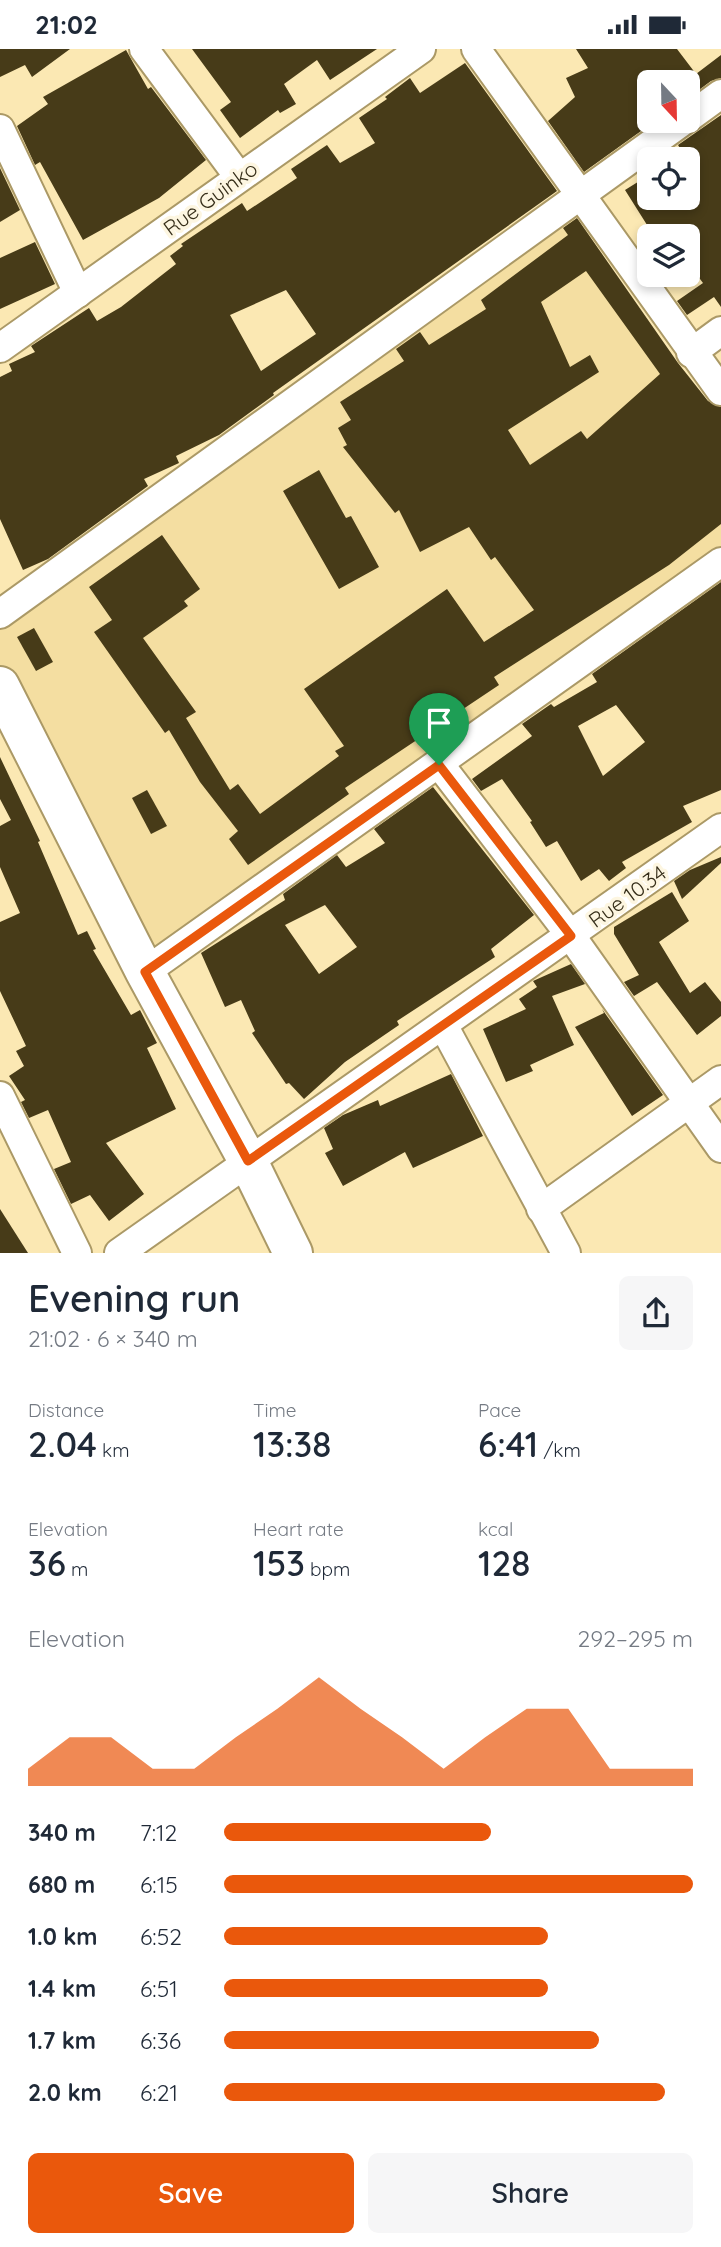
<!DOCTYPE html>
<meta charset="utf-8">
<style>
body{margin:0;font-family:Quicksand,sans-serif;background:#f6f6f7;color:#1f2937;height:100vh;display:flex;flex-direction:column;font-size:26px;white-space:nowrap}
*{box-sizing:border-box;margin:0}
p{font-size:23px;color:#747a83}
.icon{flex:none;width:38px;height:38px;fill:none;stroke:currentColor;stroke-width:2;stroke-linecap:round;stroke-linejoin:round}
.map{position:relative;height:1204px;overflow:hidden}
.panel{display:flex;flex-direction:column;background:#fff;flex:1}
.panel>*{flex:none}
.needle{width:46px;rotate:158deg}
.buttons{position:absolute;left:637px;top:21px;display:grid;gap:14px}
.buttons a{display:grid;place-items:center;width:63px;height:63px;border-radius:10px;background:#fff;box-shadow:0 4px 10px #0003;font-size:35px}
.pin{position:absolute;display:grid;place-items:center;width:60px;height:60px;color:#fff;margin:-72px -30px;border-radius:50% 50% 50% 0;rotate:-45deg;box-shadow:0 0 7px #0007}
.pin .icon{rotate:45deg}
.round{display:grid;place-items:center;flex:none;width:74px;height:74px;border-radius:10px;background:#f6f6f7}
.summary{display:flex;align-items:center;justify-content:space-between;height:119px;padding:0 28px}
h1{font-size:38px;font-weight:600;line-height:52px}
.figures{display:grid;grid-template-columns:repeat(3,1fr);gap:10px;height:119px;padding:7px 28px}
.figures div{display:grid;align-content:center}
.figures b{font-size:35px;font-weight:600}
.figures small{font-size:19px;font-weight:400}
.figures p{font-size:19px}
.chart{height:196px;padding:14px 28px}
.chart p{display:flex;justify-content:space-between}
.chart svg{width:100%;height:126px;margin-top:7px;fill:#ea580c;opacity:.7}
.action{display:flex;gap:14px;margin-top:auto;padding:14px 28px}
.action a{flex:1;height:80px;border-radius:10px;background:#ea580c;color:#fff;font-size:28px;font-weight:600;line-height:80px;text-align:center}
.action a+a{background:#f6f6f7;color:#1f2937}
ul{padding:0 28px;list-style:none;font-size:23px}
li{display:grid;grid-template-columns:112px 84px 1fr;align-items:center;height:52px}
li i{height:18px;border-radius:9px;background:#ea580c}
.status{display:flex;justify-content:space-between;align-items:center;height:49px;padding:0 35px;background:#fff;direction:ltr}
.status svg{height:19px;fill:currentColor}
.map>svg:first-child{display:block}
.built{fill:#f4dea1}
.building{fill:#473b18;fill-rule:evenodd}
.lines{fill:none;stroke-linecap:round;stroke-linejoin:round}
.street-casing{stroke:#ab9966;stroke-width:32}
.secondary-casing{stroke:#ab9966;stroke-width:42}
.street{stroke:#fff;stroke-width:28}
.secondary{stroke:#fff;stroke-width:38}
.route-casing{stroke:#fff;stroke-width:14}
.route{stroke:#ea580c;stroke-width:9}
.labels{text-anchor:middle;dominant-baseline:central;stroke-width:7;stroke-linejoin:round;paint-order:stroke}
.street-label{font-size:21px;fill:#362e19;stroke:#fdf6e1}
</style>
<div class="status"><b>21:02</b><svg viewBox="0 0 49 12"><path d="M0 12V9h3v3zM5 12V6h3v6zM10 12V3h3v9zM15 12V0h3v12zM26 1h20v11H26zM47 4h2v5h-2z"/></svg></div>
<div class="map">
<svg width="721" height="1204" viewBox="0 0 721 1204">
<rect width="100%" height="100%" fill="#fbe8b3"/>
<!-- built -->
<polygon class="built" points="571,168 721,381 721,504 145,918 0,628 0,581"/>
<!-- building -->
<g class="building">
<polygon points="0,0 70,0 32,28 25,16 0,28"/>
<polygon points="192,0 377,0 330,31 317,11 284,35 296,55 280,64 278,61 240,89 220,61 231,53"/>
<polygon points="576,0 677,0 696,25 721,6 721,29 711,32 688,49 688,33 649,33 649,72 655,72 584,123 548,72 575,48 566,29 588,19"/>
<polygon points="126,1 148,40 151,38 206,111 159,149 83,191 40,113 35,116 17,77 48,55 43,48"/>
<path d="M465 14 557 142 273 344 274 346 219 386 176 407 179 414 144 430 148 437 48 510 23 521 0 470V328L12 322 9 315 35 303 31 297 89 259 97 272 121 258 176 215 170 207 183 197 181 195 242 154 247 162 297 129 291 120 327 96 340 114 375 94 359 69 387 50 385 48 410 29 420 44ZM286 241 316 285 261 322 230 266Z"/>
<polygon points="721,66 721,258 714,248 687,266 677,252 703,234 688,214 688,187 654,187 625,141 649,126 649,149 688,149 688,134 699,130 678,96"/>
<polygon points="0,119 20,161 0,173"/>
<path d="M577 169 678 314 708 352 721 358V475L669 516 494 628 499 636 345 739 349 745 248 816 229 790 238 782 200 733 169 681 165 684 94 583 112 571 89 538 162 486 200 540 184 552 188 557 143 589 196 663 186 669 230 741 238 735 260 765 339 707 335 702 344 697 304 640 447 540 484 593 534 561 495 508 491 511 469 478 420 503 399 461 395 464 343 398 347 396 338 379 351 371 340 353 404 312 396 300 420 283 429 296 486 260 481 251 568 186 563 179ZM586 222 660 325 587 390 581 382 530 416 508 381 599 323 590 306 570 318 541 253Z"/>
<polygon points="35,193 55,235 0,260 0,209"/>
<polygon points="319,421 346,469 351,467 379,518 339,540 283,442"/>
<path d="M721 533V741L683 757 692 773 622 813 626 819 609 832 599 820 581 832 557 792 546 798 530 773 532 772 502 730 481 742 472 730 532 687 522 675 551 655 554 658 597 633 592 625ZM616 656 645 693 603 727 578 677Z"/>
<polygon points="34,579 53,613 36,622 17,588"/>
<polygon points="0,708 40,792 38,793 78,886 87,882 96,900 93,901 131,966 140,961 157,994 147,999 176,1060 106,1094 144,1145 109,1172 90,1146 71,1155 54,1120 71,1113 48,1061 29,1069 21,1053 25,1051 9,1027 24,1017 16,1002 26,997 0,942 0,873 20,864 0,818 0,777 11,771 0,750"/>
<path d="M433 738 534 866 491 900 495 908 397 972 399 976 345 1013 304 1050 289 1034 286 1035 252 984 255 982 241 951 225 958 201 904 285 851 283 845 337 806 346 818 385 794 374 780ZM325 856 357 898 319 925 285 876Z"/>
<polygon points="147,741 167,777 151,785 132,749"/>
<polygon points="721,808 721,814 682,850 674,832 690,821"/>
<polygon points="672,843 689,872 659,893 690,944 705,933 721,953 721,967 697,986 657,933 634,947 624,933 639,926 614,885 614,878"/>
<polygon points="571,915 585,935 552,947 574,996 530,1016 533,1022 506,1033 483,980 526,960 519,950 537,938 533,932"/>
<polygon points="602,960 663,1046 632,1067 575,978 604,964"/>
<polygon points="451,1025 483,1087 413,1119 405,1103 343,1137 325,1104 333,1100 324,1079 343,1066 378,1051 380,1057"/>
<polygon points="0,1160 28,1204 0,1204"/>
</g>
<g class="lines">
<!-- street casing -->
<g class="street-casing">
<g id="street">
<polyline points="144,0 239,128"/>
<polyline points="476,0 721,342"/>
<polyline points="688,69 721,45"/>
<polyline points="0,80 78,244"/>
<polyline points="0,299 421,0"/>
<polyline points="691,304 721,282"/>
<polyline points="0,565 683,72"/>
<polyline points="440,716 571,887 721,1099"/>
<polyline points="145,923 721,513"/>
<polyline points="443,976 566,1204"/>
<polyline points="0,1047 77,1204"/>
<polyline points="541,1160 721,1031"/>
<polyline points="119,1204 721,779"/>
</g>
</g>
<!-- secondary casing -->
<g class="secondary-casing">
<polyline id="secondary" points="0,637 145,923 248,1112 293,1204"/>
</g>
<!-- street -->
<use href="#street" class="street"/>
<!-- secondary -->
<use href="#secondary" class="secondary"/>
</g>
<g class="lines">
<!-- route casing -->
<g class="route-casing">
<polygon id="route" points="439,716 571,887 248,1112 145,923"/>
</g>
<!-- route -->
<use href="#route" class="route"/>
</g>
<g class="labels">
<!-- street labels -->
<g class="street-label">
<text transform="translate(210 149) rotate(-36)">Rue Guinko</text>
<text transform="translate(627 847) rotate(-36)">Rue 10.34</text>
</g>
</g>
</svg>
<div class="buttons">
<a><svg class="needle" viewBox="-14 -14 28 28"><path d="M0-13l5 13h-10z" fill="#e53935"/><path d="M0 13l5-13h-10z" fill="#747a83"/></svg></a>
<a><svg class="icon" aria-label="locate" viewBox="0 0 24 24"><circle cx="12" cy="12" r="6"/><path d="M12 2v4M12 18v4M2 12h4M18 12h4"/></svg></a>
<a><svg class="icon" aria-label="layers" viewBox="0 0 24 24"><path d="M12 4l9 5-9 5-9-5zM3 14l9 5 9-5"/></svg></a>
</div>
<div class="pin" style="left:439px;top:716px;background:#1e9e55"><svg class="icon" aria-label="arrive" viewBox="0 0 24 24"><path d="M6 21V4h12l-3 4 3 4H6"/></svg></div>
</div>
<section class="panel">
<div class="summary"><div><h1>Evening run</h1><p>21:02 · 6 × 340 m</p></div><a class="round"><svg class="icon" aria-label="share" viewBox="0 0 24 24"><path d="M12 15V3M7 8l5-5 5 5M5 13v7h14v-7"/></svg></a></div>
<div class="figures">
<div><p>Distance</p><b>2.04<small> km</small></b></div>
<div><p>Time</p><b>13:38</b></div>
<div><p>Pace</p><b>6:41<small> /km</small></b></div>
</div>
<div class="figures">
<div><p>Elevation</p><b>36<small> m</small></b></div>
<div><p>Heart rate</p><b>153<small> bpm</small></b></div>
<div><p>kcal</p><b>128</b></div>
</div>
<div class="chart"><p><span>Elevation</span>292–295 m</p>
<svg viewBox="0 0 160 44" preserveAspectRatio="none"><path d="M0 44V38L10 27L20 27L30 38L40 38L50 27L60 17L70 6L80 17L90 27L100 38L110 27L120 17L130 17L140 38L150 38L160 38V44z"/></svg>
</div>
<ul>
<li><b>340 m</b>7:12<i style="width:57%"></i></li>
<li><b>680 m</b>6:15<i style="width:100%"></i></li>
<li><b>1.0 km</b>6:52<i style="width:69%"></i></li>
<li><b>1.4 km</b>6:51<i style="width:69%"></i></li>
<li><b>1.7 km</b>6:36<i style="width:80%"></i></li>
<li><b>2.0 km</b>6:21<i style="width:94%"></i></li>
</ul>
<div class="action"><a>Save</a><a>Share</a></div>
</section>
